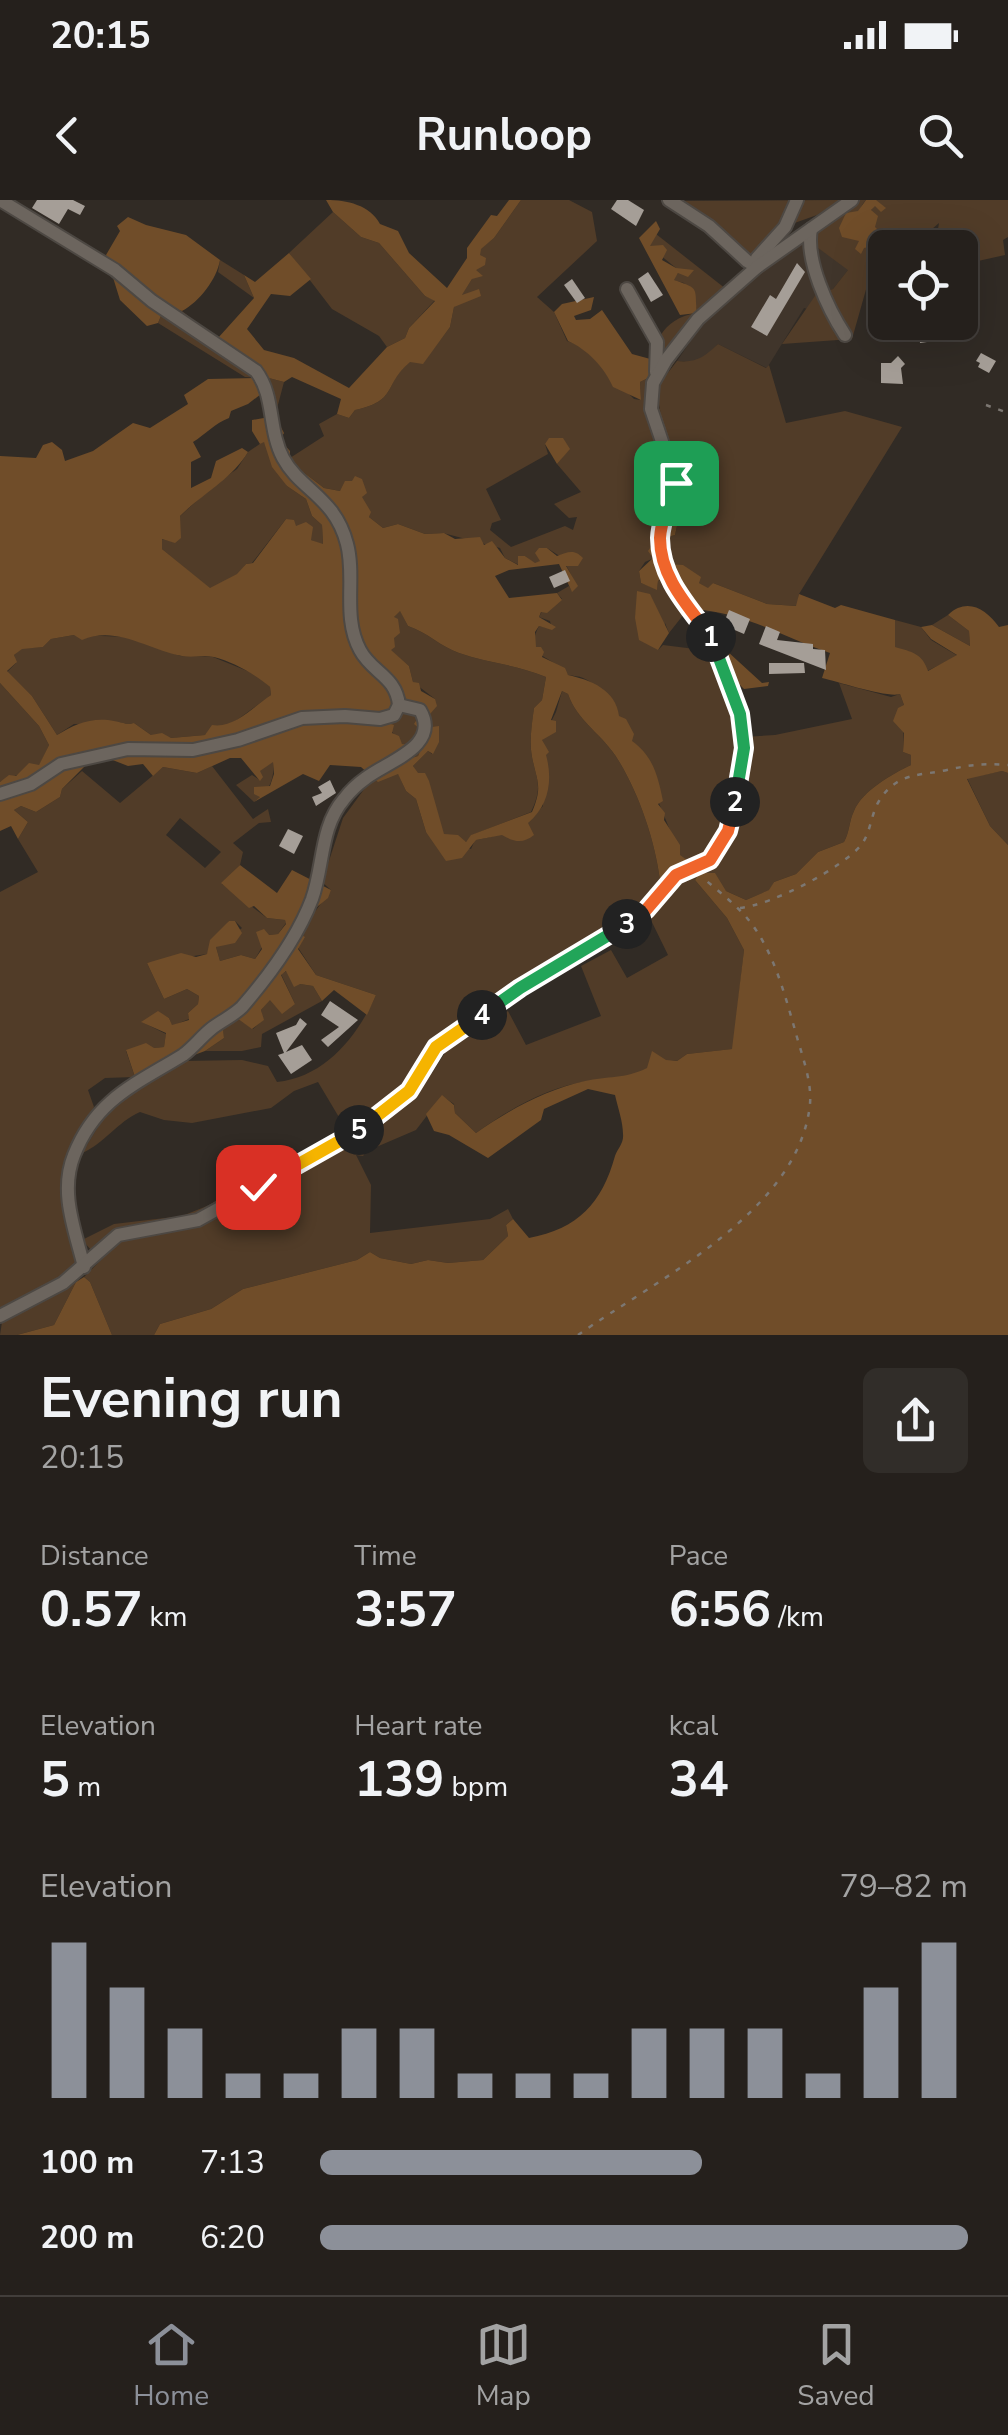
<!DOCTYPE html>
<meta charset="utf-8">
<style>
body{margin:0;font-family:"Nunito Sans",sans-serif;background:#312d29;color:#f1f3f6;height:100vh;display:flex;flex-direction:column;font-size:38px;white-space:nowrap}
*{box-sizing:border-box;margin:0}
p{font-size:32px;color:#a3a3a3}
.icon{flex:none;width:55px;height:55px;fill:none;stroke:currentColor;stroke-width:2;stroke-linecap:round;stroke-linejoin:round}
.map{position:relative;height:1135px;overflow:hidden}
.sheet{display:flex;flex-direction:column;background:#25201c;flex:1}
.sheet>*{flex:none}
.buttons{position:absolute;left:868px;top:30px;display:grid;gap:20px}
.buttons a{display:grid;place-items:center;width:110px;height:110px;border-radius:15px;background:#25201c;box-shadow:0 10px 40px #0002,0 0 0 2px #423e3b;font-size:50px}
.pin{position:absolute;display:grid;place-items:center;width:85px;height:85px;color:#fff;margin:-42px;border-radius:20px;box-shadow:0 5px 15px #0006}
.km{position:absolute;width:50px;height:50px;margin:-25px;border-radius:50%;background:#222;color:#fff;font-size:28px;line-height:50px;text-align:center}
.round{display:grid;place-items:center;flex:none;width:105px;height:105px;border-radius:15px;background:#312d29}
.overview{display:flex;align-items:center;justify-content:space-between;height:170px;padding:0 40px}
h1{font-size:55px;font-weight:700;line-height:75px}
.stats{display:grid;grid-template-columns:repeat(3,1fr);gap:15px;height:170px;padding:10px 40px}
.stats div{display:grid;align-content:center}
.stats b{font-size:50px;font-weight:700}
.stats small{font-size:28px;font-weight:400}
.stats p{font-size:28px}
.chart{height:280px;padding:20px 40px}
.chart p{display:flex;justify-content:space-between}
.chart svg{width:100%;height:180px;margin-top:10px;stroke:#8c9099;stroke-width:6}
ul{padding:0 40px;list-style:none;font-size:32px}
li{display:grid;grid-template-columns:160px 120px 1fr;align-items:center;height:75px}
li i{height:25px;border-radius:12px;background:#8c9099}
.status{display:flex;justify-content:space-between;align-items:center;height:70px;padding:0 50px;background:#25201c;direction:ltr}
.status svg{height:28px;fill:currentColor}
header{display:flex;justify-content:space-between;align-items:center;height:130px;padding:0 40px;background:#25201c;font-size:45px;font-weight:700}
.dock{display:flex;justify-content:space-around;align-items:center;height:140px;border-top:2px solid #423e3b;background:#25201c;font-size:28px;color:#a3a3a3}
.dock a{display:grid;justify-items:center;gap:5px}
.dock .active{color:#8c9099}
.map>svg:first-child{display:block}
.built{fill:#40352b}
.green{fill:#513c28;fill-rule:evenodd}
.forest{fill:#704d29;fill-rule:evenodd}
.building{fill:#a59e97}
.lines{fill:none;stroke-linecap:round;stroke-linejoin:round}
.minor-casing{stroke:#4d4843;stroke-width:16}
.path{stroke:#7c7772;stroke-width:2.5;stroke-dasharray:5 8;stroke-linecap:butt}
.minor{stroke:#6c655e;stroke-width:12}
.split-1-casing{stroke:#fff;stroke-width:20}
.split-2-casing{stroke:#fff;stroke-width:20}
.split-3-casing{stroke:#fff;stroke-width:20}
.split-4-casing{stroke:#fff;stroke-width:20}
.split-5-casing{stroke:#fff;stroke-width:20}
.split-6-casing{stroke:#fff;stroke-width:20}
.split-1{stroke:#f0652b;stroke-width:12}
.split-2{stroke:#22a559;stroke-width:12}
.split-3{stroke:#f0652b;stroke-width:12}
.split-4{stroke:#22a559;stroke-width:12}
.split-5{stroke:#f5b400;stroke-width:12}
.split-6{stroke:#f5b400;stroke-width:12}
</style>
<div class="status"><b>20:15</b><svg viewBox="0 0 49 12"><path d="M0 12V9h3v3zM5 12V6h3v6zM10 12V3h3v9zM15 12V0h3v12zM26 1h20v11H26zM47 4h2v5h-2z"/></svg></div>
<header><svg class="icon" aria-label="back" viewBox="0 0 24 24"><path d="M15 5l-7 7 7 7"/></svg>Runloop<svg class="icon" aria-label="search" viewBox="0 0 24 24"><circle cx="10" cy="10" r="6"/><path d="M15 15l6 6"/></svg></header>
<div class="map">
<svg width="1008" height="1135" viewBox="0 0 1008 1135">
<rect width="100%" height="100%" fill="#312b25"/>
<!-- built -->
<polygon class="built" points="820,27 814,45 849,69 833,89 818,93 808,109 804,108 767,168 718,144 703,159 691,162 677,161 726,89"/>
<!-- green -->
<g class="green">
<path d="M521 0H569L592 12 597 41 537 97 554 112 567 141 581 146 634 199 641 200 640 182 648 178C654 144 660 119 697 113L695 100 684 83 673 80 678 73 676 68 649 46 656 34 726 89 657 183 653 202 671 255C662 278 655 299 652 325 651 336 654 347 654 358L645 362 639 371 641 383 657 389 658 381 673 375 684 414 669 433 665 423 658 450 663 445 695 449 715 440 740 485 744 537 775 535 852 519 839 483 891 497 900 494 904 505 903 552 911 555V565C892 574 862 591 854 611 849 621 850 631 844 642L818 652 796 674 774 682 770 690 746 700 726 691 705 672 698 673 695 680 727 718 744 750 733 849 687 854 677 861C657 859 645 873 626 878 614 881 600 879 588 881 547 887 508 910 476 933L455 913 454 904 442 896 416 930 367 951 363 956 356 955 371 985 370 1033 490 1019 508 1009 513 1019 506 1025 508 1036 483 1060 448 1063 428 1060 411 1064 380 1058 370 1052 357 1060 243 1089 211 1109 160 1124 154 1135H112L90 1082 84 1077 117 1044 92 1051 82 1040 114 1024 182 1016 207 1006 346 929 318 882 294 891 271 908 192 923 164 920 140 912C117 922 104 944 82 953L107 912 120 899 184 861 242 860 268 866 277 882C325 877 357 837 376 795L316 775 297 746 302 742 299 733 331 690 322 682 343 618 373 577 398 573 406 591 416 599 426 632 471 649 475 640C504 635 523 628 543 606L542 540 556 512 562 491 568 494C577 520 600 533 615 555 638 590 655 640 660 680L647 698 428 847 420 867 432 873 448 848 508 811 526 845 601 816 581 766 611 750 627 778 668 755 647 712 680 654C663 616 620 493 583 478 579 476 573 476 568 475 555 456 522 458 539 426L552 429 550 421 539 417 542 411 562 399 557 393 569 386 572 391 577 386 566 365 572 364 547 348 541 361 535 364 525 356H519V365L505 358 500 348 443 333 425 334 398 324 383 328 369 317 370 312 352 282 340 291 324 288 290 262V258L324 236 319 224 337 214 349 218 355 210C398 201 383 185 410 161L423 163 450 127 454 107 472 79 480 49 494 38ZM545 244 569 249 557 264 581 292 554 304 569 318 577 317 573 330 565 326 511 347 490 330 492 323 501 320 486 289 548 254Z"/>
<polygon points="841,0 817,15 789,25 748,71 716,40 669,8 667,1"/>
<path d="M855 0H866C855 11 856 35 864 48L875 27 871 10 876 0H1008V37L1003 40 1005 55 960 65V48L935 47 939 23 911 47 885 48V70L867 86 852 139 782 144 817 93 833 89 848 70 814 45 820 27Z"/>
<polygon points="333,12 361,37 379,43 425,96 435,100 409,128 405,138 387,147 379,136 332,109 289,53"/>
<polygon points="220,60 244,75 254,98 218,72"/>
<polygon points="165,106 182,111 265,177 284,182 275,216 258,178 245,177 158,123"/>
<path d="M718 144 766 168 769 165 786 223 845 211 902 227 799 394 797 406 767 404 713 383 709 389 666 364 668 337 675 335 679 317 657 193 660 183 677 161C697 163 704 157 718 144Z"/>
<polygon points="264,241 287,286 306,299 312,316 322,325 323,345 311,340 286,319 252,363 246,364 238,374 210,389 162,349 161,339 175,342 179,317 214,285 237,269 248,252"/>
<path d="M400 410 408 426C427 432 441 447 459 453 488 463 518 465 546 477L542 500 534 508C532 524 529 542 532 557 537 582 543 586 531 612L472 635 466 642 444 635 413 566 428 551 432 554 428 534 418 556 407 559 402 544 384 522 435 499 413 482 409 466 390 450 394 438 393 418Z"/>
<polygon points="948,415 969,431 970,446 932,425"/>
<polygon points="895,420 921,427 931,440 958,456 927,471 895,448"/>
<polygon points="74,435 130,437 180,456 213,457 257,475 270,487 271,495 237,520 205,535 171,538 151,535 134,523 74,524 57,535 32,496 7,472 16,463 14,455 22,448 43,447 51,439"/>
<polygon points="0,483 39,526 49,545 39,566 0,582"/>
<path d="M273 561C275 580 269 591 254 602L236 585 252 575 260 580 259 571Z"/>
<path d="M212 566 253 619 268 609 271 622 259 623 233 643 243 652 240 665 222 684 267 718 285 720 286 723 278 734 269 735 255 759 241 755 220 761 216 747 242 728 235 721H229L207 754 147 763 164 799 187 789 199 796 198 804 188 813 189 819 172 826 169 818 158 812 142 822 166 834 164 847 126 851 135 877 105 878 88 890 94 907 74 945 65 971 80 1066 0 1110V692L38 672 18 639 28 622 14 610 21 606 36 612 60 597 62 589 82 571 120 603 163 567 197 573ZM180 618 221 652 205 668 166 635Z"/>
<polygon points="1002,571 1008,573 1008,645 990,626 967,578"/>
<polygon points="287,771 300,784 313,786 322,801 262,834 261,847 242,851 205,851 224,838 223,828 238,819 253,829 263,820 261,810 270,799 295,804 281,774"/>
<polygon points="76,1082 54,1125 17,1135 0,1135 2,1122"/>
</g>
<!-- forest -->
<g class="forest">
<path d="M326 0C347 0 370 5 380 24L398 31 409 53 447 88 467 58V48L491 15 497 16 509 0H521L494 38 481 49 480 55 486 58 485 65 476 70 483 76 472 79 462 95 479 89 481 96 454 107 450 127 423 164 410 162C383 185 398 201 355 210L349 218 337 214 341 199 292 177 284 182 265 177 218 138 254 98 244 75 255 82 289 53 311 79 290 96 271 94 247 129 264 150 294 158 349 188 387 147 405 138 409 128 435 101 425 96 379 43 361 37 333 12Z"/>
<polygon points="866,0 876,0 886,8 881,12 875,6 871,10 878,16 875,27 881,33 878,41 870,41 873,46 864,48 861,54 855,49 859,41 842,37 839,28 846,13 858,11"/>
<path d="M128 17 146 25 186 35 220 60C217 79 199 102 182 111L165 106 158 123 147 126 120 100 106 55 120 31 117 26Z"/>
<path d="M656 21 660 29 650 46 663 45 667 50 662 60 676 68 694 70 688 77 678 73 674 80C701 89 694 88 697 113L680 115 639 38Z"/>
<path d="M594 97 591 110 574 116 576 120 590 119 602 110 632 154 654 160 648 178 640 182 641 200 613 187C605 168 587 149 568 141L554 112 562 104Z"/>
<path d="M705 118 660 183 658 205 689 300 685 313 679 317 675 335 668 337 667 364 683 365 701 377 699 383 708 388 713 383 767 404 796 406 799 394 835 408 841 405 895 420V447C912 452 922 453 928 471L957 455 931 439 921 427 932 425 970 446 969 431 948 415C967 397 986 409 999 427L1008 425V573L1002 571 967 579 990 626 1008 645V1135H154L160 1124 211 1109 243 1089 357 1060 370 1052 380 1058 411 1064 428 1060 448 1063 483 1060 508 1036 506 1025 513 1019 529 1038C578 1029 602 1003 615 956 618 948 624 943 623 934 623 922 618 908 615 895L588 889 544 909 541 920 488 958 449 935 434 931 426 914 442 895 454 905 455 913 476 933C509 910 545 890 585 881 607 876 625 879 647 868L652 851 666 860 677 861 687 854 732 849 744 750 727 718 695 680 699 673H715L726 691 746 700 769 690 774 682 796 674 818 652 844 642C850 631 849 621 854 611 862 591 892 574 911 565V555L903 552 904 533 893 521 898 508 904 505 900 494C888 498 839 482 822 478L830 453C785 438 752 416 703 410L698 414 664 377 658 381 657 390 641 383 639 371 653 358 648 351 655 341C648 322 659 300 658 279L663 275 656 264 671 255 653 202 657 183Z"/>
<path d="M258 178 261 194 248 204 231 211 229 218C215 223 206 234 193 242L201 257 191 262V288L211 278 216 261 242 248 248 252C232 279 202 294 180 316L181 338 175 343 162 339V349L210 388 237 374 246 364 253 363 286 319 294 320 296 326 306 322 313 327 311 340 323 344 322 325 312 316 306 299 287 286 272 267 264 242 260 244 252 231V220L275 216 284 233 280 240 290 251V262L324 288 340 291 345 281H352L355 276 362 279 367 293 362 297 371 312 369 317 383 328 398 324 425 334 444 333 455 339 480 337 484 345 492 341 505 358 518 365V356H525L535 363 540 361 535 353 539 348H547L557 356C568 352 574 349 583 358L578 366H566L578 386 572 392 559 364 509 370 495 376 509 398 557 393 562 400 547 413 541 412 539 417 556 427 552 430 539 426 535 432 536 447H541L544 452 542 457 565 468 568 475C591 480 616 490 619 516L626 519 634 534 632 541C653 556 658 576 663 601L658 604 665 613 664 620 680 645V655L691 663 632 723 660 680C655 640 638 590 615 555 600 533 577 520 568 494L562 491 551 520 556 521V532L542 540 549 552 546 555C553 580 549 606 528 623L534 635C523 644 514 642 502 635L476 640 462 658 446 661 426 632 416 599 406 591 398 574 378 582 361 567 330 565 319 581 303 574 254 602 260 597 254 594V587L270 586 274 574 273 562 260 571 263 577 260 581 241 558H230L197 573 163 567 153 576 143 564 128 566 110 559 89 562 62 589 60 597 36 612 21 606 14 610 28 622 18 639 11 626 0 631V582L9 575 16 576 29 563 39 565 49 545 39 526 0 483V256L36 258 43 245 52 242 62 250 65 261 93 251 133 223 150 228 188 204 184 195 208 179ZM400 411 408 426C427 432 441 447 459 453 488 463 518 465 546 477L542 500 534 508C532 523 529 541 532 557 537 582 543 586 532 612L471 635 466 642 458 635 444 634 429 581 425 573H418L413 566 428 551 433 554 439 542V526L432 527 419 516 414 524 427 535 418 556 408 559 410 545 402 544 399 536 392 533 394 525 384 522 408 510 430 514 437 506 435 499 421 491 419 483 413 482 409 466 391 450 395 447 394 438 400 433 398 419 394 417ZM74 435 82 440C117 425 148 450 182 456 192 458 203 455 214 457 233 462 255 474 270 487L271 495C254 506 234 529 212 525L205 535 171 538 162 533 151 535 134 523C123 525 119 521 108 520 89 518 73 525 57 535L32 496 7 471 17 462 14 455 22 449 43 447 51 439Z"/>
<polygon points="549,238 563,238 570,249 557,264 545,244"/>
<polygon points="637,391 650,394 669,433 658,450 639,440 635,418"/>
<polygon points="715,440 762,483 769,482 768,486 744,489 740,485 725,486"/>
<polygon points="240,665 277,693 292,670 331,690 328,698 312,711 300,734 305,737 298,749 316,775 376,795 367,815 334,790 322,801 313,786 300,784 294,787 286,771 281,775 295,804 282,814 270,800 261,810 264,820 252,829 238,819 223,828 224,838 205,851 135,877 126,850 146,843 154,848 164,847 166,833 141,822 158,811 169,818 172,825 189,820 188,813 198,804 199,796 187,789 164,799 147,763 181,753 196,757 207,754 210,740 229,721 235,721 242,733 235,743 216,747 220,761 241,755 255,759 262,749 256,732 264,729 269,735 278,734 286,724 285,720 267,718 254,706 249,708 221,683"/>
<polygon points="84,1077 90,1082 112,1135 17,1135 54,1125 76,1082"/>
</g>
<!-- building -->
<g class="building">
<polygon points="37,0 73,0 85,6 80,15 68,9 59,24 32,8"/>
<polygon points="617,0 628,0 644,10 636,26 611,9"/>
<polygon points="797,63 805,72 767,136 751,127 770,95 776,99"/>
<polygon points="648,72 663,95 651,102 638,79"/>
<polygon points="572,79 585,98 577,103 564,85"/>
<polygon points="932,123 934,141 920,143 918,124"/>
<polygon points="981,153 996,161 989,173 978,167 980,163 976,161"/>
<polygon points="898,156 905,164 901,168 903,184 881,183 881,163 891,163"/>
<polygon points="565,370 570,381 554,388 549,377"/>
<polygon points="729,410 750,419 744,434 723,425"/>
<polygon points="766,426 780,432 777,440 813,444 813,449 825,450 826,470 759,444"/>
<polygon points="769,463 804,463 805,473 769,474"/>
<polygon points="330,580 336,593 316,606 312,597 322,593 318,587"/>
<polygon points="288,629 303,636 294,654 279,646"/>
<polygon points="330,801 358,820 328,847 321,840 339,827 321,815"/>
<polygon points="300,818 307,824 286,852 302,845 312,860 291,874 278,855 284,853 276,833 296,825"/>
</g>
<g class="lines">
<!-- minor casing -->
<g class="minor-casing">
<g id="minor">
<path d="M0 0 115 70 152 101 256 171C275 196 268 230 283 258 300 290 335 297 347 344 356 378 342 417 360 450 372 473 396 476 399 505"/>
<polyline points="669,0 709,26 747,61 757,67 757,58 785,27 797,0"/>
<path d="M811 29C805 60 828 109 845 135"/>
<polyline points="627,89 657,142 656,172"/>
<polyline points="0,594 31,584 61,564 128,549 193,550 238,540 302,518 345,516 380,519 394,515 399,505"/>
<path d="M84 1067C75 1030 59 992 74 955 96 899 136 884 183 855 193 848 201 837 211 829 221 821 233 816 242 807 268 777 298 736 312 699 324 665 320 627 344 599 350 591 359 583 366 578 388 561 441 546 420 510L399 505"/>
<polyline points="0,1116 63,1083 118,1035 198,1020 352,935 409,891 436,847 520,788 615,733 646,710 676,675 710,660 728,631 744,548 739,514 710,436 680,397 664,366 660,335 676,283 651,209 653,183 666,160 698,119 757,67 852,0"/>
</g>
</g>
<!-- path -->
<g class="path">
<polyline points="986,205 1008,213"/>
<path d="M740 708C771 705 842 669 862 644 871 631 871 614 879 601 897 572 919 576 947 570 968 565 986 563 1008 565"/>
<path d="M578 1135C657 1079 799 1012 810 904 812 880 801 853 795 830 784 792 773 749 747 718 734 703 717 690 702 677"/>
</g>
<!-- minor -->
<use href="#minor" class="minor"/>
</g>
<g class="lines">
<!-- split-1 casing -->
<g class="split-1-casing">
<path id="split-1" d="M676 283C670 300 661 320 660 338 660 378 689 407 711 437"/>
</g>
<!-- split-2 casing -->
<g class="split-2-casing">
<polyline id="split-2" points="711,437 740,514 744,548 735,602"/>
</g>
<!-- split-3 casing -->
<g class="split-3-casing">
<polyline id="split-3" points="627,724 646,710 676,675 710,660 728,631 735,602"/>
</g>
<!-- split-4 casing -->
<g class="split-4-casing">
<polyline id="split-4" points="482,815 520,788 627,724"/>
</g>
<!-- split-5 casing -->
<g class="split-5-casing">
<polyline id="split-5" points="359,930 409,891 436,847 482,815"/>
</g>
<!-- split-6 casing -->
<g class="split-6-casing">
<polyline id="split-6" points="258,987 359,930"/>
</g>
<!-- split-1 -->
<use href="#split-1" class="split-1"/>
<!-- split-2 -->
<use href="#split-2" class="split-2"/>
<!-- split-3 -->
<use href="#split-3" class="split-3"/>
<!-- split-4 -->
<use href="#split-4" class="split-4"/>
<!-- split-5 -->
<use href="#split-5" class="split-5"/>
<!-- split-6 -->
<use href="#split-6" class="split-6"/>
</g>
</svg>
<div class="buttons">
<a><svg class="icon" aria-label="locate" viewBox="0 0 24 24"><circle cx="12" cy="12" r="6"/><path d="M12 2v4M12 18v4M2 12h4M18 12h4"/></svg></a>
</div>
<div class="pin" style="left:676px;top:283px;background:#1e9e55"><svg class="icon" aria-label="arrive" viewBox="0 0 24 24"><path d="M6 21V4h12l-3 4 3 4H6"/></svg></div>
<div class="pin" style="left:258px;top:987px;background:#d93025"><svg class="icon" aria-label="check" viewBox="0 0 24 24"><path d="M5 12l5 5 9-10"/></svg></div>
<b class="km" style="left:711px;top:437px">1</b>
<b class="km" style="left:735px;top:602px">2</b>
<b class="km" style="left:627px;top:724px">3</b>
<b class="km" style="left:482px;top:815px">4</b>
<b class="km" style="left:359px;top:930px">5</b>
</div>
<section class="sheet">
<div class="overview"><div><h1>Evening run</h1><p>20:15</p></div><a class="round"><svg class="icon" aria-label="share" viewBox="0 0 24 24"><path d="M12 15V3M7 8l5-5 5 5M5 13v7h14v-7"/></svg></a></div>
<div class="stats">
<div><p>Distance</p><b>0.57<small> km</small></b></div>
<div><p>Time</p><b>3:57</b></div>
<div><p>Pace</p><b>6:56<small> /km</small></b></div>
</div>
<div class="stats">
<div><p>Elevation</p><b>5<small> m</small></b></div>
<div><p>Heart rate</p><b>139<small> bpm</small></b></div>
<div><p>kcal</p><b>34</b></div>
</div>
<div class="chart"><p><span>Elevation</span>79–82 m</p>
<svg viewBox="0 0 160 44" preserveAspectRatio="none"><path d="M5 44V6M15 44V17M25 44V27M35 44V38M45 44V38M55 44V27M65 44V27M75 44V38M85 44V38M95 44V38M105 44V27M115 44V27M125 44V27M135 44V38M145 44V17M155 44V6"/></svg>
</div>
<ul>
<li><b>100 m</b>7:13<i style="width:59%"></i></li>
<li><b>200 m</b>6:20<i style="width:100%"></i></li>
</ul>
</section>
<nav class="dock">
<a class="active"><svg class="icon" aria-label="home" viewBox="0 0 24 24"><path d="M3 11l9-7 9 7M6 9v11h12V9"/></svg>Home</a>
<a><svg class="icon" aria-label="map" viewBox="0 0 24 24"><path d="M3 6l6-2 6 2 6-2v14l-6 2-6-2-6 2zM9 4v14M15 6v14"/></svg>Map</a>
<a><svg class="icon" aria-label="saved" viewBox="0 0 24 24"><path d="M7 4h10v16l-5-4-5 4z"/></svg>Saved</a>
</nav>
